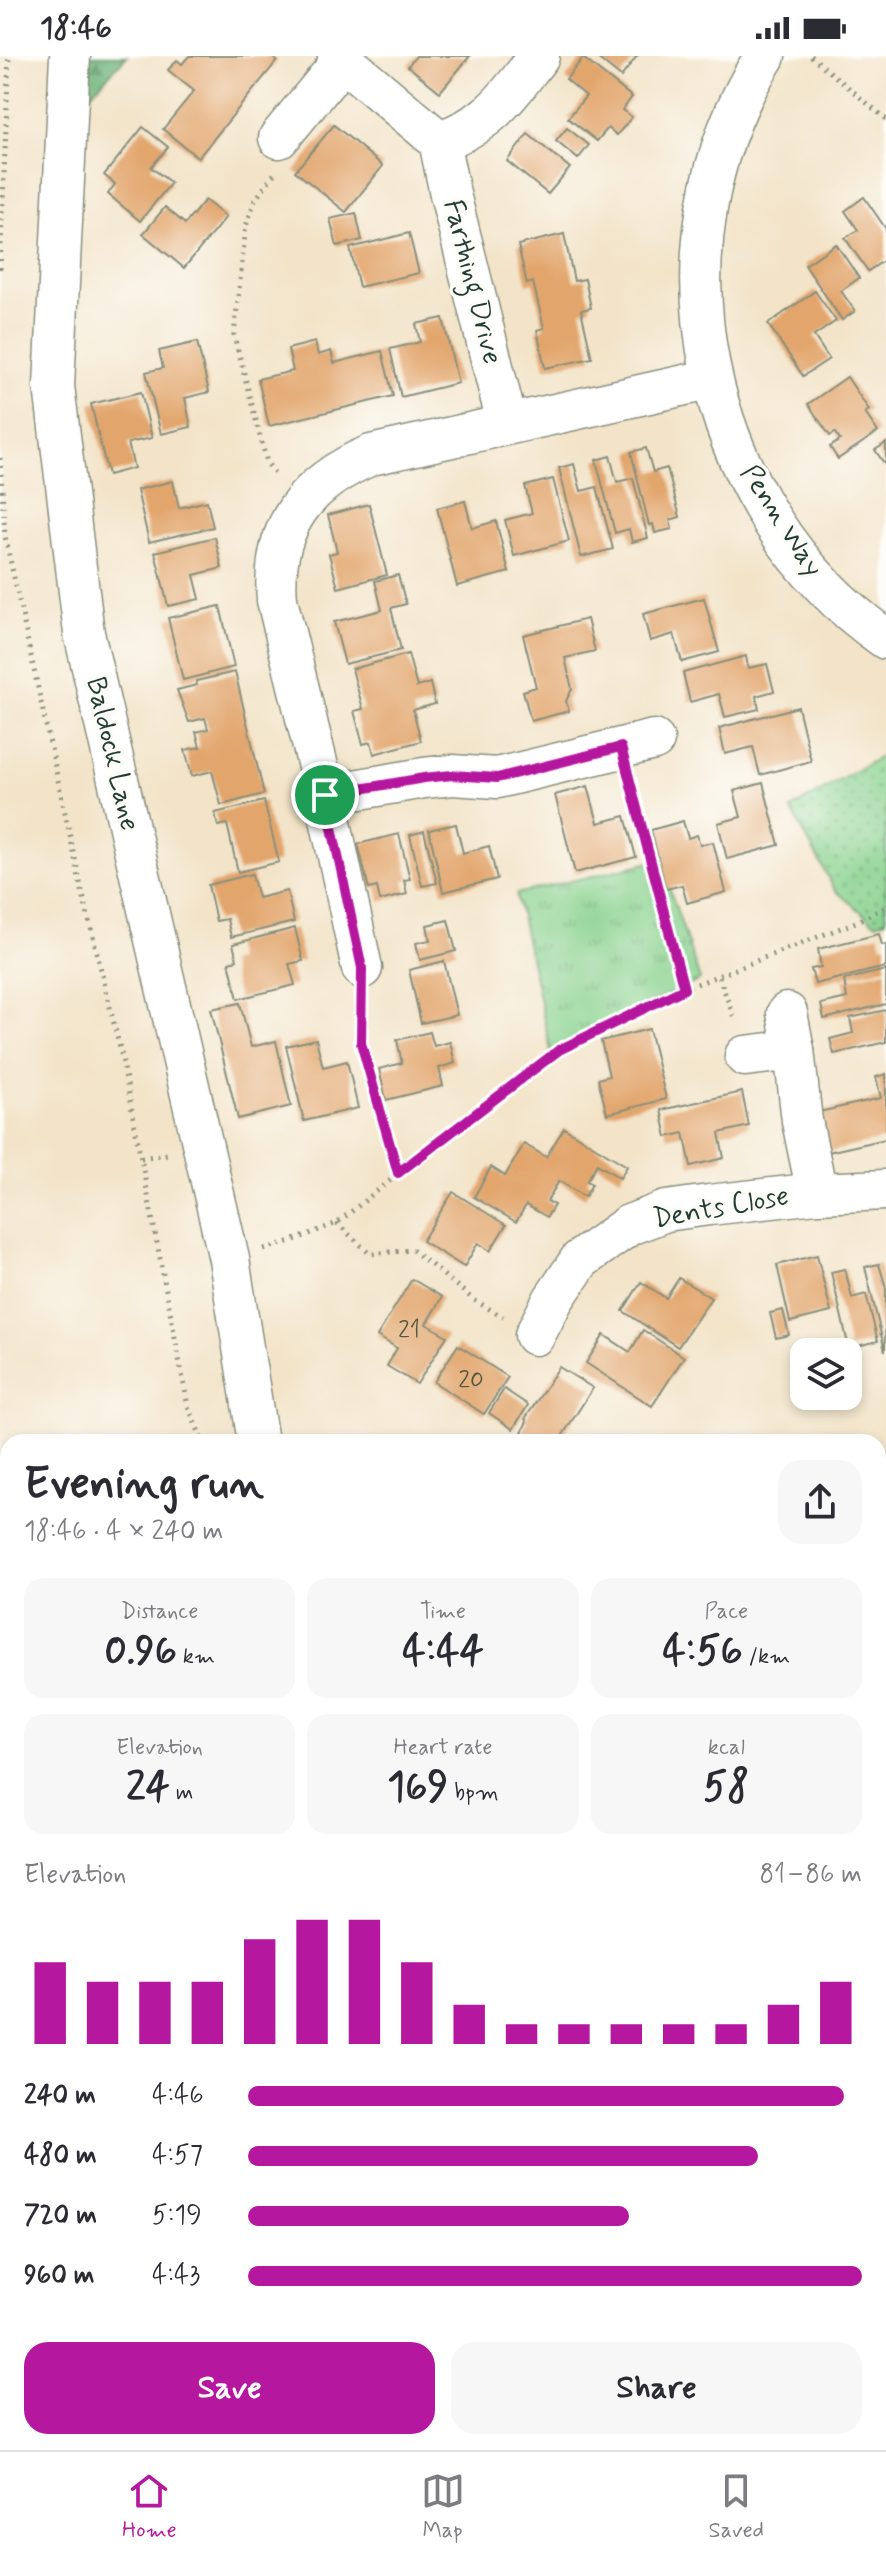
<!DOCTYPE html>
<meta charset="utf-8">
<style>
body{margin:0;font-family:Mynerve,sans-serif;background:#f7f7f7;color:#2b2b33;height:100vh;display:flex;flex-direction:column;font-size:30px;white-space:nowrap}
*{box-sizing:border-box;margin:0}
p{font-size:26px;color:#7c7c81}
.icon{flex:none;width:44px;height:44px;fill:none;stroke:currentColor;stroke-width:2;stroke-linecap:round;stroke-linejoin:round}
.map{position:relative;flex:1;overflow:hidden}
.sheet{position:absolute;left:0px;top:1378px;width:886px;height:1016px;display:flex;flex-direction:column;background:#fff;border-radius:24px 24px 0 0;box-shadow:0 4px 12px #0003}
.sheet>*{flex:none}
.tools{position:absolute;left:790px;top:1282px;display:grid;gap:16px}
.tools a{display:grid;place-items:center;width:72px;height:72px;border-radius:16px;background:#fff;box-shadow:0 4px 12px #0003;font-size:40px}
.pin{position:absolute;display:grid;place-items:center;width:68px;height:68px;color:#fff;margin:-34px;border:4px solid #fff;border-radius:50%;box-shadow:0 2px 8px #0007}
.round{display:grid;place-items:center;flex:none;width:84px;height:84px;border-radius:24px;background:#f7f7f7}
.headline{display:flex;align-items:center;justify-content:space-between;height:136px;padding:0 24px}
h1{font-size:44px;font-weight:700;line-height:60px}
.stats{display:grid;grid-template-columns:repeat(3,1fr);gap:12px;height:136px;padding:8px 24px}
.stats div{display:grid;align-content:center;border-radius:20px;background:#f7f7f7;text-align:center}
.stats b{font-size:40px;font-weight:700}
.stats small{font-size:22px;font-weight:400}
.stats p{font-size:22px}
.chart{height:224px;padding:16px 24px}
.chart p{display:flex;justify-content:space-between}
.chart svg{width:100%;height:144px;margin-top:8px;stroke:#b5179e;stroke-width:6}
.button{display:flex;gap:16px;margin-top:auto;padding:16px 24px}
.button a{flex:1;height:92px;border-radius:24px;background:#b5179e;color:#fff;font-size:32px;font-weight:700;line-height:92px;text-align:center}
.button a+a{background:#f7f7f7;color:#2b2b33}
ul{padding:0 24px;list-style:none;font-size:26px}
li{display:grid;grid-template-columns:128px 96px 1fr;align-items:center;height:60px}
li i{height:20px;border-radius:10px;background:#b5179e}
.status{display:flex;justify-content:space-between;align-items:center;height:56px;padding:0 40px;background:#fff;direction:ltr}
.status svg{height:22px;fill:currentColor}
.menu{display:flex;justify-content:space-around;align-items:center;height:112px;border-top:2px solid #e1e1e2;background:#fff;font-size:22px;color:#7c7c81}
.menu a{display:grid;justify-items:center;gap:4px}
.menu .active{color:#b5179e}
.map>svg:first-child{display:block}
.grass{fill:url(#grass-dots);stroke:#548861;stroke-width:2}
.forest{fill:url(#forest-firs);stroke:#467856;stroke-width:2}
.park{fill:url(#park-tufts);stroke:#548861;stroke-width:2}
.building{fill:#e2a56c}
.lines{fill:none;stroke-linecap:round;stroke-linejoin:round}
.minor-casing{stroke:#89907e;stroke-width:43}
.major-casing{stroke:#89907e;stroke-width:47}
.path{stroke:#89907e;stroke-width:5;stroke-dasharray:2 6;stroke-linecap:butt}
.minor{stroke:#fff;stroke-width:40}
.major{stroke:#ecc569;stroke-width:44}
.route-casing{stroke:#fff;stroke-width:16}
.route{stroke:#b5179e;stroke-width:10}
.labels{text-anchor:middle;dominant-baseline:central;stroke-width:7;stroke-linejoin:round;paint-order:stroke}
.number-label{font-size:24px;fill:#505742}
.street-label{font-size:28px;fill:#1f3d34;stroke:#fdfcf7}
</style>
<div class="status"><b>18:46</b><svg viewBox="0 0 49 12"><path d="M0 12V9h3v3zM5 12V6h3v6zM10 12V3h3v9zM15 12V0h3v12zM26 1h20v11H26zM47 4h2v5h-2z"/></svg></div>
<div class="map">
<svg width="886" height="2394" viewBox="0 0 886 2394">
<defs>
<pattern id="grass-dots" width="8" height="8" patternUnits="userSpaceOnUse" patternTransform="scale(2)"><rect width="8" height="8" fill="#88d28e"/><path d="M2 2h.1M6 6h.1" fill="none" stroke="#6fac75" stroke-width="1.8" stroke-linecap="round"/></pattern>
<pattern id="forest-firs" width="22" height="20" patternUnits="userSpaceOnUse" patternTransform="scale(2)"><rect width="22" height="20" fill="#6eb479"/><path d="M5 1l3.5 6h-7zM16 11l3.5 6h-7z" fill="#5a9464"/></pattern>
<pattern id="park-tufts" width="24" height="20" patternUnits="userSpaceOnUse" patternTransform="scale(2)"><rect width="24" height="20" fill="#88d28e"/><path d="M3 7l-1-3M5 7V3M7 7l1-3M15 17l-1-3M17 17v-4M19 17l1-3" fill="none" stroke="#6fac75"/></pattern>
</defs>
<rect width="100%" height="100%" fill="#fdfcf7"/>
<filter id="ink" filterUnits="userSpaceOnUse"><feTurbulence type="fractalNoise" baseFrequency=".0125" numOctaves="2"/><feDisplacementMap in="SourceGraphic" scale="16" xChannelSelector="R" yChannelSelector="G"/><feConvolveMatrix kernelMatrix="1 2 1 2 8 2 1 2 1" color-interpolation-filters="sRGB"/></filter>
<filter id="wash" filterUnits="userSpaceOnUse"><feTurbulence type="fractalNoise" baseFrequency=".006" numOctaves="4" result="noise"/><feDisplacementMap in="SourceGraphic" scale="32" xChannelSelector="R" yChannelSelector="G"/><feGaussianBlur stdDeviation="1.8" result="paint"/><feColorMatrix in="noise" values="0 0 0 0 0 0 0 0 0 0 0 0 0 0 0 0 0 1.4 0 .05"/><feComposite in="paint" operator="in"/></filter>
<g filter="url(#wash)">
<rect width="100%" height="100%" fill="#f3e4c9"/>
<!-- grass -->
<polygon class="grass" points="886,697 886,864 875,867 835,834 791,753"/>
<!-- forest -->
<g class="forest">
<polygon points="89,0 127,0 88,41"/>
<polygon points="8,1575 8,1648 0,1650 0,1578"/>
<polygon points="8,1792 8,1869 0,1870 0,1794"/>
<polygon points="160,2386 350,2386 352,2394 161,2394"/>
</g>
<!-- park -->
<polygon class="park" points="660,804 700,924 551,995 516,838"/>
<g id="blocks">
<!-- building -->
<g class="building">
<polygon points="189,0 271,0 277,5 198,102 163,73 194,35 168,14 177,4 182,8"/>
<polygon points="416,0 470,0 440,36 408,10"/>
<polygon points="595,0 637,0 621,21"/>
<polygon points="583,2 632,41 622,54 632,61 617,79 608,72 597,85 568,62 586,40 566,23"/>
<polygon points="334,69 383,110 346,156 295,115"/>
<polygon points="143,71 168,91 151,111 171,127 140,165 108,138 115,128 104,119"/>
<polygon points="567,72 589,89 578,103 556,85"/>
<polygon points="528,78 570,112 548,138 507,105"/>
<polygon points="864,141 886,173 886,203 868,215 845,182 858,174 845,155"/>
<polygon points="205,144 226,161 184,212 143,178 165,151 185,168"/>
<polygon points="356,157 362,184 337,190 330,163"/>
<polygon points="409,177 419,217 359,231 350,192"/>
<polygon points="564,178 574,225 585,223 591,252 581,254 592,302 545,312 537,274 544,272 533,226 527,228 518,189"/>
<polygon points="836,188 859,222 841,235 855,255 842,264 805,209"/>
<polygon points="815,235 836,265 814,280 829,303 803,320 768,268"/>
<polygon points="443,262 458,327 401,341 390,293 420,286 416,268"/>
<polygon points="197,286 209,336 185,342 191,371 161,378 146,316 163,312 159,295"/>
<polygon points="315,286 318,299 331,295 334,307 382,295 393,340 269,370 258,323 293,315 288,293"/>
<polygon points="847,321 869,354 865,357 878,376 838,403 830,391 840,384 835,377 830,380 808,348"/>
<polygon points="141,336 152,382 128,387 134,412 108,419 91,348"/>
<polygon points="886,387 886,410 875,394"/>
<polygon points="646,392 653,416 667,412 680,461 670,464 672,473 655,477 653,468 649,469 631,396"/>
<polygon points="610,400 617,426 633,422 648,482 632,486 629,473 615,477 596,404"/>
<polygon points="574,408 581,435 597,431 613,493 581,501 559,412"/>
<polygon points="553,423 569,485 514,500 505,464 532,457 525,430"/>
<polygon points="173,425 179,452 207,445 213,471 149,486 137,434"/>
<polygon points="465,445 472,472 496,465 509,516 457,530 437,452"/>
<polygon points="369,448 387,519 338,532 329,498 337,496 328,459"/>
<polygon points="215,481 222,512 194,519 200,543 168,550 155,496"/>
<polygon points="398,519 406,548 391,552 401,594 345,608 334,566 382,554 375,525"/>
<polygon points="704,542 719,596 682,606 674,578 650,585 643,558"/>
<polygon points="220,550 234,611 183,624 168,562"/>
<polygon points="587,563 595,595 565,602 572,633 566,645 569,655 531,665 523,635 536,631 523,579"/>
<polygon points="408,598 417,631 430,627 435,648 413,654 421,685 374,698 371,686 363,688 354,655 363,653 352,613"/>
<polygon points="746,600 748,612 767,608 774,635 756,640 759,653 725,661 719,638 690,646 683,617"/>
<polygon points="235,616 264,738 221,749 212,715 192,720 185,694 200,691 196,676 208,673 205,662 189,666 177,634 197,629 196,625"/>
<polygon points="798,651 811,705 760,719 753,691 725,698 719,672"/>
<polygon points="763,727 779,789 727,803 718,767 741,761 734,735"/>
<polygon points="588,730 598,767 625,760 636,801 575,817 555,739"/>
<polygon points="264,745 279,806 238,816 227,768 218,770 215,757"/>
<polygon points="683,765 688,782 697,779 700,789 713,786 726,836 687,847 682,829 666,833 651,774"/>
<polygon points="456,768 463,797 489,790 497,823 443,836 429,774"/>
<polygon points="424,775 437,827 422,830 410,779"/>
<polygon points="399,778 410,823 404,824 407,838 380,845 377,831 369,833 358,788"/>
<polygon points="252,818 258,842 287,835 294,866 231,881 227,863 216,865 208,829"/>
<polygon points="448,864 456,895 420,904 416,887 430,884 427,869"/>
<polygon points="295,872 303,905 289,908 295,929 238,943 229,906 237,904 233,888"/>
<polygon points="879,878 882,889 886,888 886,911 815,928 811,913 821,911 818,893"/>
<polygon points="444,905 457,959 421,967 409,914"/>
<polygon points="886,914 886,948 824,963 821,948 847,942 844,924"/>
<polygon points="240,947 251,991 276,985 291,1050 238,1063 211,953"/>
<polygon points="886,954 886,986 834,998 830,983 853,977 850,962"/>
<polygon points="649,973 666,1043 607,1058 598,1023 609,1020 601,985"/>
<polygon points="430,976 434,990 450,986 455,1007 439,1012 443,1030 386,1044 379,1013 402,1007 397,984"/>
<polygon points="316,983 323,1011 347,1005 358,1052 304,1065 286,990"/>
<polygon points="886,1018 886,1083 828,1096 819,1056 881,1042 876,1021"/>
<polygon points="742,1036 749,1070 719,1077 724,1102 691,1110 684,1077 667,1081 661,1054"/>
<polygon points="564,1072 627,1110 620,1122 597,1108 587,1125 592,1128 585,1141 559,1125 547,1145 554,1149 547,1161 526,1149 516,1166 474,1141 491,1111 505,1120 524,1088 546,1101"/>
<polygon points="453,1136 506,1169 490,1195 478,1187 464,1211 422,1185"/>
<polygon points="817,1199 831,1256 790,1266 777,1209"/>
<polygon points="879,1208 886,1232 885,1295 865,1211"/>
<polygon points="845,1213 852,1242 866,1238 878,1285 849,1292 831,1216"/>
<polygon points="679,1222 711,1242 678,1291 623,1255 641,1226 666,1242"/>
<polygon points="412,1223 442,1241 426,1268 447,1280 417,1328 387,1310 397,1292 377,1280"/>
<polygon points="783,1254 789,1279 776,1282 770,1257"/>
<polygon points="643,1274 684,1301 652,1350 586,1307 604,1279 630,1296"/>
<polygon points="458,1289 508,1321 484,1358 434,1326"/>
<polygon points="559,1311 593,1332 559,1385 551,1380 547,1386 522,1386 520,1381 527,1365 525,1363"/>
<polygon points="504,1333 528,1349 513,1373 489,1357"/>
<polygon points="878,1827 886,1834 886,1839 878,1849"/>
<polygon points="884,1870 886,1882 886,1947 878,1949 878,1871"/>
<polygon points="878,1992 886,1998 886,2034 878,2044"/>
<polygon points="723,2386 776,2386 783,2390 781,2394 718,2394"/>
<polygon points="836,2386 872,2386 876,2393 881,2390 884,2394 837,2394 833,2387"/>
</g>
</g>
</g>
<g filter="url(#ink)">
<use href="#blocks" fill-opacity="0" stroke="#89907e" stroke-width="2"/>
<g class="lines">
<!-- minor casing -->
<g class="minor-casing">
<g id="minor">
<polyline points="70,0 54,330 84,577 229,1203 258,1386"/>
<polyline points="338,0 439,85 450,138 507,367"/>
<path d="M765 0C644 190 701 455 886 583"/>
<polyline points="279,82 343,4"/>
<path d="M439 85C491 68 507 41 539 0"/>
<polyline points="325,739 424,722 452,719 497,722 654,684"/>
<path d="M362 912 325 739 277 544C271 471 305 427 371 399L712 323"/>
<polyline points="787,957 794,994 802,1065 817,1137"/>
<polyline points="745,1000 794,994"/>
<polyline points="535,1279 553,1244 580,1204 629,1169 666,1155 709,1149 817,1137 886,1134"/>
<polyline points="878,2193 886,2190"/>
<polyline points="878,2228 886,2243"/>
<polyline points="373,2386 374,2394"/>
<polyline points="666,2394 669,2386"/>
</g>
</g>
<!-- major casing -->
<g class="major-casing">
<g id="major">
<polyline points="878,1528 886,1526"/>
<polyline points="0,1726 8,1724"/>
<polyline points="0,1758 8,1756"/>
</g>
</g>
<!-- path -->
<g class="path">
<polyline points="811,0 886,63"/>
<polyline points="274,118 255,144 246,170 234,279 267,407 277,420"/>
<polyline points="0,213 9,0"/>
<polyline points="0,402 5,480 82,835 121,997 188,1350 203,1386"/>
<polyline points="630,725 684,933"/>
<polyline points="719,921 735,964"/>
<polyline points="361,947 361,987 398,1117"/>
<polyline points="141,1102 167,1098"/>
<polyline points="337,1167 370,1198 413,1194 474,1244 503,1261"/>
<polyline points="264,1193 292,1185 337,1167 482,1051 559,994 684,933 856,866 886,851"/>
</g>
<!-- minor -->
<use href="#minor" class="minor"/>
<!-- major -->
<use href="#major" class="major"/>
</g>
</g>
<g class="lines" filter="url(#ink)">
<!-- route casing -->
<g class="route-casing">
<polygon id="route" points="621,691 684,933 559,994 398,1117 361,987 362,912 325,739 424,722 452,719 497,722"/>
</g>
<!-- route -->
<use href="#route" class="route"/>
</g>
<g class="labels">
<!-- number labels -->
<g class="number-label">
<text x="409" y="1274">21</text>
<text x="471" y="1324">20</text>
</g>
<!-- street labels -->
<g class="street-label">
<text transform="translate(472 226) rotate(76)">Farthing Drive</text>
<text transform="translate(781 465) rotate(57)">Penn Way</text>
<text transform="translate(112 698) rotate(77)">Baldock Lane</text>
<text transform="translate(721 1152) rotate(-10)">Dents Close</text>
</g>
</g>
</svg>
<div class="tools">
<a><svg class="icon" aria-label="layers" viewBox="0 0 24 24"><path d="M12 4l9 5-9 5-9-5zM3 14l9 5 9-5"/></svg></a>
</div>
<div class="pin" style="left:325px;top:739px;background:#1e9e55"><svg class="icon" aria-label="arrive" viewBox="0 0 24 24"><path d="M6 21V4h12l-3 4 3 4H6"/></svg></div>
<section class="sheet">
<div class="headline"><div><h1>Evening run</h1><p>18:46 · 4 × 240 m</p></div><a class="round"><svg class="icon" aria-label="share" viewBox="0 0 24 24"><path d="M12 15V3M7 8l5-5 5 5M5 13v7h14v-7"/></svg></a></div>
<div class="stats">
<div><p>Distance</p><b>0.96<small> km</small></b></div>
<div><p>Time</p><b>4:44</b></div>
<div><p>Pace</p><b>4:56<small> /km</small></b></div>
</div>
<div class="stats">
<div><p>Elevation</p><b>24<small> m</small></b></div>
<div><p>Heart rate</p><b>169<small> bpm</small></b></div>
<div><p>kcal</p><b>58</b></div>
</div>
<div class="chart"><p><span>Elevation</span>81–86 m</p>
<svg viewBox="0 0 160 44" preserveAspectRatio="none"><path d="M5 44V19M15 44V25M25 44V25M35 44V25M45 44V12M55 44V6M65 44V6M75 44V19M85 44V32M95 44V38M105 44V38M115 44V38M125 44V38M135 44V38M145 44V32M155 44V25"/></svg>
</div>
<ul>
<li><b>240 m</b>4:46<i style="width:97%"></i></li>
<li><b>480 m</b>4:57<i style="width:83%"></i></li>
<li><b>720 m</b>5:19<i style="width:62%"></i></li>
<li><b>960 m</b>4:43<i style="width:100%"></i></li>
</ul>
<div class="button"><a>Save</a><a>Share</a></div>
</section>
</div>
<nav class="menu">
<a class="active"><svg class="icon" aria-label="home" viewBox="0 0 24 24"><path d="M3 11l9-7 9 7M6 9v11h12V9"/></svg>Home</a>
<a><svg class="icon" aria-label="map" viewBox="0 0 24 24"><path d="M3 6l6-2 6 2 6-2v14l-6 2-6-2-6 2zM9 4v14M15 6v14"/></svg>Map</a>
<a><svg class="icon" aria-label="saved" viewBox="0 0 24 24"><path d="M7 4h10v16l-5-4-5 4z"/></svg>Saved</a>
</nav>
